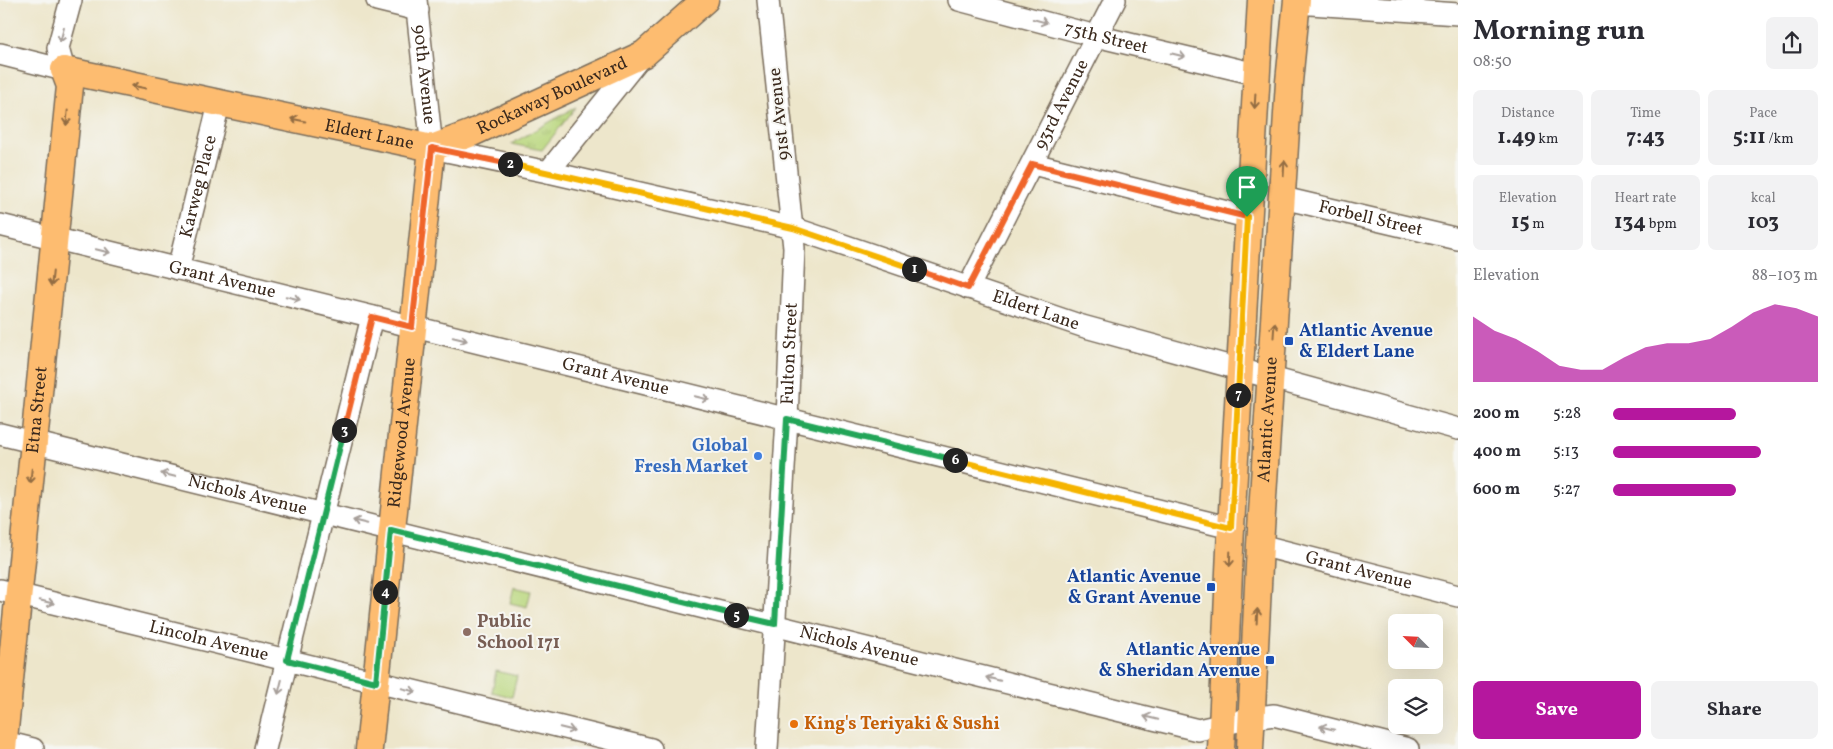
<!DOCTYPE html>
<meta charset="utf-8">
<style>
body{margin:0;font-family:Vollkorn,serif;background:#f2f2f3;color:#2b2b33;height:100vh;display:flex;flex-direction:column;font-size:19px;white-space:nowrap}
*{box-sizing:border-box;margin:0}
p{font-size:16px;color:#7c7c81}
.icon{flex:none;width:28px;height:28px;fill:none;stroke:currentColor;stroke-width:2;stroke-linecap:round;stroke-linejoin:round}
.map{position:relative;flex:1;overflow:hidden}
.sheet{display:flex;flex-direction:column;background:#fff;width:375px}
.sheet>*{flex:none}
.needle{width:32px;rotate:294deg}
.buttons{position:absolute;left:1388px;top:614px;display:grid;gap:10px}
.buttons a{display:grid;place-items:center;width:55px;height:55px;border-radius:8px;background:#fff;box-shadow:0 5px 20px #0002;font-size:25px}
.pin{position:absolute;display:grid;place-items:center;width:42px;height:42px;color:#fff;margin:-51px -21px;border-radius:50% 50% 50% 0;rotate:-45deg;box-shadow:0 0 5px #0007}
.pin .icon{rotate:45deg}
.km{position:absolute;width:25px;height:25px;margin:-12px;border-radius:50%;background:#222;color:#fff;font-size:14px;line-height:25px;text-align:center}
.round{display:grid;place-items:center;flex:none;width:52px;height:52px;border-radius:8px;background:#f2f2f3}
.head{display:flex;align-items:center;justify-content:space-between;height:85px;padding:0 15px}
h1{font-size:28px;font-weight:700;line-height:38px}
.figures{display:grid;grid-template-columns:repeat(3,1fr);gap:8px;height:85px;padding:5px 15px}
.figures div{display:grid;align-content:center;border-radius:8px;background:#f2f2f3;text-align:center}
.figures b{font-size:21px;font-weight:700}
.figures small{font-size:14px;font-weight:400}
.figures p{font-size:14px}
.chart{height:140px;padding:10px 15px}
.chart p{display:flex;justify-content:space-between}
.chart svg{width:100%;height:90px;margin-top:5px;fill:#b5179e;opacity:.7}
.cta{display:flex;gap:10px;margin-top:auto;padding:10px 15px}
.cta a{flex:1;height:58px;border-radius:8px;background:#b5179e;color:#fff;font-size:20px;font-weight:700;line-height:58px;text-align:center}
.cta a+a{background:#f2f2f3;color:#2b2b33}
ul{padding:0 15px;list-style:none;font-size:16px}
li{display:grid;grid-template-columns:80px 60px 1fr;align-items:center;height:38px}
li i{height:12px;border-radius:6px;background:#b5179e}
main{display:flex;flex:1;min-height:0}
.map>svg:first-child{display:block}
.grass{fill:#bad77e;stroke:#7a804e}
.park{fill:url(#park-tufts);stroke:#7a804e}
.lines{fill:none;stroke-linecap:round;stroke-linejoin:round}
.minor-casing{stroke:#796c5b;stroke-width:24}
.major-casing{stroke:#796c5b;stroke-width:29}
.minor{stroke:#fff;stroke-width:21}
.major{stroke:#fdbc70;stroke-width:26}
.oneway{stroke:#a79f9a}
.oneway2{stroke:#926c43}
.split-1-casing{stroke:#fff;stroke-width:10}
.split-2-casing{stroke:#fff;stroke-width:10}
.split-3-casing{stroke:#fff;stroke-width:10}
.split-4-casing{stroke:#fff;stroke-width:10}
.split-5-casing{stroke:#fff;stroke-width:10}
.split-6-casing{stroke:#fff;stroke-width:10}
.split-7-casing{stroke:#fff;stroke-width:10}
.split-8-casing{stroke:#fff;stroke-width:10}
.split-1{stroke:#f0652b;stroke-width:6}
.split-2{stroke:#f5b400;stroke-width:6}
.split-3{stroke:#f0652b;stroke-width:6}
.split-4{stroke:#22a559;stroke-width:6}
.split-5{stroke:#22a559;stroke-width:6}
.split-6{stroke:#22a559;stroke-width:6}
.split-7{stroke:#f5b400;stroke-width:6}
.split-8{stroke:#f5b400;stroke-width:6}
.transit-dot{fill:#1a4fb4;stroke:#f6f6f2;stroke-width:2}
.shop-dot{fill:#3f7fe0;stroke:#f6f6f2;stroke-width:2}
.education-dot{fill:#8d6e63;stroke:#f6f6f2;stroke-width:2}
.food-dot{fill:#e8710a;stroke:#f6f6f2;stroke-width:2}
.labels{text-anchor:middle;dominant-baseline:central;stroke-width:4;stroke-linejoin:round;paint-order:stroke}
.street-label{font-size:18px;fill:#3b2a1e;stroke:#f6f6f2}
.transit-label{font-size:18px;font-weight:bold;fill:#164399;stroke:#f6f6f2;text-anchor:end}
.shop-label{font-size:18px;font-weight:bold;fill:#366cbe;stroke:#f6f6f2;text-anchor:end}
.education-label{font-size:18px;font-weight:bold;fill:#785e54;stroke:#f6f6f2;text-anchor:start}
.food-label{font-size:18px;font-weight:bold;fill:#c56008;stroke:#f6f6f2;text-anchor:start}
</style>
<main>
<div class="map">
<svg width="1458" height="749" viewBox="0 0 1458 749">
<defs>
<pattern id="park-tufts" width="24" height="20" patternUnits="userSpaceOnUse" patternTransform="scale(1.25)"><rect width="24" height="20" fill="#bad77e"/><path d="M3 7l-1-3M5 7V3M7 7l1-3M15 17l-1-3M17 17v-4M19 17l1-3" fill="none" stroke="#a1b96c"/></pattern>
</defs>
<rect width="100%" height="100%" fill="#f6f6f2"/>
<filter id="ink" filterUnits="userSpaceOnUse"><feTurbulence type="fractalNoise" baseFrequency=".02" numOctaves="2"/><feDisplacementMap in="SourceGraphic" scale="10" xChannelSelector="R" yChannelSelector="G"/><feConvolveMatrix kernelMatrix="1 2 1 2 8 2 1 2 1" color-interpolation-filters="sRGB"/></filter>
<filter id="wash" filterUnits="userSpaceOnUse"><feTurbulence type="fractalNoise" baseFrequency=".0096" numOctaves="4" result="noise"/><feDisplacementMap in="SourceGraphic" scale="20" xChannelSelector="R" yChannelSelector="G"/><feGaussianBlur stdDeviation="1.12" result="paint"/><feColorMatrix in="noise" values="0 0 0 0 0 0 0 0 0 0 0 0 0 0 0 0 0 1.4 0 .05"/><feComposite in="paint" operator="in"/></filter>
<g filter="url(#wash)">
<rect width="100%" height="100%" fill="#ede6cb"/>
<!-- grass -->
<g class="grass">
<polygon points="514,587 531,591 527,607 510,603"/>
<polygon points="496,671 517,676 512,697 492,692"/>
</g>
<!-- park -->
<polygon class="park" points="576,107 542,150 511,144"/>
</g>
<g filter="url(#ink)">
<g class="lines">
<!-- minor casing -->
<g class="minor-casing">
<g id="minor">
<polyline points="377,0 418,10"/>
<path id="s1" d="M416 0 432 148 548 172 793 228 1082 326 1458 429"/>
<path id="s2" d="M959 0 1096 36 1256 74"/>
<polyline points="1296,3 1458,14"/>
<polyline points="0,54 64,70 58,48 71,0"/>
<polyline points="1033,164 1247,217"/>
<polyline points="548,172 642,55"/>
<path id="s3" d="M1283 198 1458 239"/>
<path id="s4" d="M0 225 1231 528"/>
<path id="s5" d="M178 269 219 104"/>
<path id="s6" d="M968 288 1115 0"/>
<path id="s7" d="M0 434 1198 730 1252 718 1274 715 1408 749"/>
<path id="s8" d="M1260 545 1458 596"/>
<path id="s9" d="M0 590 651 749"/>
<polyline points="0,741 33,749"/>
<polyline points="265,749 372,317"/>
<path id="s10" d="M767 749 787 419 794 248 768 0"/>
</g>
</g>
<!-- major casing -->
<g class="major-casing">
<g id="major">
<path id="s11" d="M64 70 432 148"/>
<path id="s12" d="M432 148 472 133 644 54 705 0"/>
<path id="s13" d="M3 749 70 86 64 70"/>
<path id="s14" d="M369 749 432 148"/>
<polyline points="1221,749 1231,528 1261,0"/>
<path id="s15" d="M1250 749 1260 545 1289 82 1297 0"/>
</g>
</g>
<!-- minor -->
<use href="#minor" class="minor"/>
<!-- major -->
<use href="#major" class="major"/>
</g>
<!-- one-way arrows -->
<defs><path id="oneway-shaft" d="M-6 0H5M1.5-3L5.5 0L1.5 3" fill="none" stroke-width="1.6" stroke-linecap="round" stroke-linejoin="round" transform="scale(1.25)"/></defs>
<g class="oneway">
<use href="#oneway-shaft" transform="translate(1040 21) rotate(15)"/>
<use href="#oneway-shaft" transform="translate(62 35) rotate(105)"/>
<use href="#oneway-shaft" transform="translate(1178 55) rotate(14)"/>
<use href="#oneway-shaft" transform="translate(103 251) rotate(14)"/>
<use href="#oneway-shaft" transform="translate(293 298) rotate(14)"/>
<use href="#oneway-shaft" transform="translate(460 339) rotate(14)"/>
<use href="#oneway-shaft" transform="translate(702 398) rotate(14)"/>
<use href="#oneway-shaft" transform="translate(168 475) rotate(-166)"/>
<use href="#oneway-shaft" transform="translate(360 522) rotate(-167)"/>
<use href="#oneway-shaft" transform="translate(47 602) rotate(14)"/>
<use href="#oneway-shaft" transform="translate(993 679) rotate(-166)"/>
<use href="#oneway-shaft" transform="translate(280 687) rotate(104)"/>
<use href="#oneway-shaft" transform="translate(409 690) rotate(14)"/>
<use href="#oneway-shaft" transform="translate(1151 718) rotate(-166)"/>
<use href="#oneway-shaft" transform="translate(1327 728) rotate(-166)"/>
<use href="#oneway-shaft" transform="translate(567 729) rotate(14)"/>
</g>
<g class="oneway2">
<use href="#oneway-shaft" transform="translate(139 87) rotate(-168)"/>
<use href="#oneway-shaft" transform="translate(1255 101) rotate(93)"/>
<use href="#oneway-shaft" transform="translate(67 118) rotate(95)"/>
<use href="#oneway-shaft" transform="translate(298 120) rotate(-168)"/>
<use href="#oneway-shaft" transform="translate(1284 168) rotate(-87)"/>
<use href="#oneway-shaft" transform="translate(52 279) rotate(96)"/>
<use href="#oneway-shaft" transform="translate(1274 330) rotate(-86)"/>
<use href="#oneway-shaft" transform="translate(31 476) rotate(96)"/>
<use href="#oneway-shaft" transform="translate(1230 559) rotate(92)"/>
<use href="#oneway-shaft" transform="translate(1257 616) rotate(-87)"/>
</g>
</g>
<g class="lines" filter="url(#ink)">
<!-- split-1 casing -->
<g class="split-1-casing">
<polyline id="split-1" points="914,269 968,288 1032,164 1247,217"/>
</g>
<!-- split-2 casing -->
<g class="split-2-casing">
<polyline id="split-2" points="510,164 793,228 914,269"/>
</g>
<!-- split-3 casing -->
<g class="split-3-casing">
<polyline id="split-3" points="344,430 372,317 412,327 432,148 510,164"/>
</g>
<!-- split-4 casing -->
<g class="split-4-casing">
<polyline id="split-4" points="344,430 287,660 376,682 385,592"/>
</g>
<!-- split-5 casing -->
<g class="split-5-casing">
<polyline id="split-5" points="385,592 391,530 736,615"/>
</g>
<!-- split-6 casing -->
<g class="split-6-casing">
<polyline id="split-6" points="736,615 775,624 787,419 955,460"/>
</g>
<!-- split-7 casing -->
<g class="split-7-casing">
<polyline id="split-7" points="955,460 1231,528 1238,395"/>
</g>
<!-- split-8 casing -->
<g class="split-8-casing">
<polyline id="split-8" points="1238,395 1247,217"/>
</g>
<!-- split-1 -->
<use href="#split-1" class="split-1"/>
<!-- split-2 -->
<use href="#split-2" class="split-2"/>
<!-- split-3 -->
<use href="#split-3" class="split-3"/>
<!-- split-4 -->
<use href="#split-4" class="split-4"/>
<!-- split-5 -->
<use href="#split-5" class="split-5"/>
<!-- split-6 -->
<use href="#split-6" class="split-6"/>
<!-- split-7 -->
<use href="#split-7" class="split-7"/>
<!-- split-8 -->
<use href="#split-8" class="split-8"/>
</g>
<!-- markers -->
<g class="transit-dot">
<rect x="1284" y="336" width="10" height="10" rx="2.5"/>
<rect x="1206" y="582" width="10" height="10" rx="2.5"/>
<rect x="1265" y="655" width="10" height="10" rx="2.5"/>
</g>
<circle class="shop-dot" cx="758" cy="456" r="5"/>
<circle class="education-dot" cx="467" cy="632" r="5"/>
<circle class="food-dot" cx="794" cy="724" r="5"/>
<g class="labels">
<!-- street labels -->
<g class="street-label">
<text stroke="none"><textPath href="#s2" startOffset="152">75th Street</textPath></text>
<text stroke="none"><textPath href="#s1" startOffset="75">90th Avenue</textPath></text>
<text stroke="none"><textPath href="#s12" startOffset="131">Rockaway Boulevard</textPath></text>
<text stroke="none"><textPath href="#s6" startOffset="206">93rd Avenue</textPath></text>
<text transform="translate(780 114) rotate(-96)">91st Avenue</text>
<text stroke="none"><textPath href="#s11" startOffset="312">Eldert Lane</textPath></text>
<text stroke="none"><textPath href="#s5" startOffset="85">Karweg Place</textPath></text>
<text stroke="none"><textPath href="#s3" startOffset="90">Forbell Street</textPath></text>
<text stroke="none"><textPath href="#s4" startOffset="229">Grant Avenue</textPath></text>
<text stroke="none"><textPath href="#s1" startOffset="775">Eldert Lane</textPath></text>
<text stroke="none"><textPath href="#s10" startOffset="396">Fulton Street</textPath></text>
<text stroke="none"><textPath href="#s4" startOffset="634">Grant Avenue</textPath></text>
<text stroke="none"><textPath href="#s13" startOffset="341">Etna Street</textPath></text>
<text stroke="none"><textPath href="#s15" startOffset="330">Atlantic Avenue</textPath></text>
<text stroke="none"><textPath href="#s14" startOffset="318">Ridgewood Avenue</textPath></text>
<text stroke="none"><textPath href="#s7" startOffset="255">Nichols Avenue</textPath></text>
<text stroke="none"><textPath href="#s8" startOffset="102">Grant Avenue</textPath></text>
<text stroke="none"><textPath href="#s9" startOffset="215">Lincoln Avenue</textPath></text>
<text stroke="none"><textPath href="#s7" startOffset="885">Nichols Avenue</textPath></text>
</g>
<!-- transit labels -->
<g class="transit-label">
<text x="1299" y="331" text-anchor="start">Atlantic Avenue<tspan x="1299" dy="21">&amp; Eldert Lane</tspan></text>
<text x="1201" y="577">Atlantic Avenue<tspan x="1201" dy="21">&amp; Grant Avenue</tspan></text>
<text x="1260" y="650">Atlantic Avenue<tspan x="1260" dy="21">&amp; Sheridan Avenue</tspan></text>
</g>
<!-- shop labels -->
<g class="shop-label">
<text x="748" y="446">Global<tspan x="748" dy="21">Fresh Market</tspan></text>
</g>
<!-- education labels -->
<g class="education-label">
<text x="477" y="622">Public<tspan x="477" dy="21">School 171</tspan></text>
</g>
<!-- food labels -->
<g class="food-label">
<text x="804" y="724">King's Teriyaki &amp; Sushi</text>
</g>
</g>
</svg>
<div class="buttons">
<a><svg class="needle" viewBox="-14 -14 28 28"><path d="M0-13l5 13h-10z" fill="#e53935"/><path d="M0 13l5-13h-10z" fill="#7c7c81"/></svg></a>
<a><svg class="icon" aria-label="layers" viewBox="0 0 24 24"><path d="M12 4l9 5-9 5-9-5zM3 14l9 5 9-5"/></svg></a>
</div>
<div class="pin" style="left:1247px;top:217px;background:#1e9e55"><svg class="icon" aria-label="arrive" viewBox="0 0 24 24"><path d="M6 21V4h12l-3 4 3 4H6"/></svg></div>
<b class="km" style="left:914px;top:269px">1</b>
<b class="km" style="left:510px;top:164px">2</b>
<b class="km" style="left:344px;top:430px">3</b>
<b class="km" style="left:385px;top:592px">4</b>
<b class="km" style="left:736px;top:615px">5</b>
<b class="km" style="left:955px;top:460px">6</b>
<b class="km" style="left:1238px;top:395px">7</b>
</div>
<section class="sheet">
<div class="head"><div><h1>Morning run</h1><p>08:50</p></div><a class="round"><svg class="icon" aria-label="share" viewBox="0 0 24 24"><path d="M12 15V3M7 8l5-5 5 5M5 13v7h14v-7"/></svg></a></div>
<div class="figures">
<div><p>Distance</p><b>1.49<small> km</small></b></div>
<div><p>Time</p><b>7:43</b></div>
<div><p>Pace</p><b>5:11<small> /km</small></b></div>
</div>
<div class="figures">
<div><p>Elevation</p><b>15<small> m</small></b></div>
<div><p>Heart rate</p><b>134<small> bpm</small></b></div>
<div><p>kcal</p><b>103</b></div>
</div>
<div class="chart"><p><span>Elevation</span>88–103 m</p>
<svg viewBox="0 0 160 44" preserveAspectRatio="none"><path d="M0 44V12L10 19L20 23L30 29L40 36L50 38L60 38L70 32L80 27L90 25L100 25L110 23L120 17L130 10L140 6L150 8L160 12V44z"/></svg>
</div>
<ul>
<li><b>200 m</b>5:28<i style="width:60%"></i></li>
<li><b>400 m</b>5:13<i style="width:72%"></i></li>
<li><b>600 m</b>5:27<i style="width:60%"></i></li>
</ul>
<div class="cta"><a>Save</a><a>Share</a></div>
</section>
</main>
